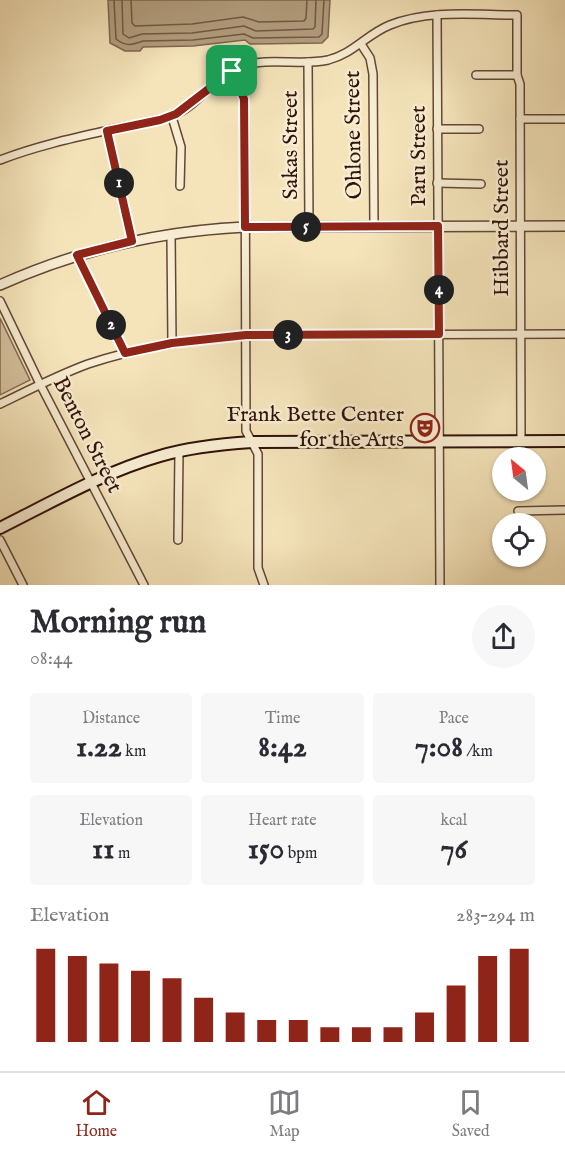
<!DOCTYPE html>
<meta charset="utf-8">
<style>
body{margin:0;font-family:"IM FELL English",serif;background:#f7f7f7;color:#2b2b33;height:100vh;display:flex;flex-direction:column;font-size:22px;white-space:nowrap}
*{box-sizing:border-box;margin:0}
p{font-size:20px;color:#7c7c81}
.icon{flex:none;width:33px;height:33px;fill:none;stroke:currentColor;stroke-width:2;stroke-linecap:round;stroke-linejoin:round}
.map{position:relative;height:585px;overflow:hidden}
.details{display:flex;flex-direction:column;background:#fff;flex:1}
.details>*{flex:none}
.needle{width:39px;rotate:331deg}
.buttons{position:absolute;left:492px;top:447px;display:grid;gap:12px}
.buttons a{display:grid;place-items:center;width:54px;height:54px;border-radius:50%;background:#fff;box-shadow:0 2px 4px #0004;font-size:30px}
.pin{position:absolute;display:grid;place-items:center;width:51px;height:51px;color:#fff;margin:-26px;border-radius:12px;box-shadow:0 3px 9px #0006}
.km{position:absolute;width:30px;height:30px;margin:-15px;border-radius:50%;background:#222;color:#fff;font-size:16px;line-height:30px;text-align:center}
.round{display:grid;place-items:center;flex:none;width:63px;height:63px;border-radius:32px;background:#f7f7f7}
.summary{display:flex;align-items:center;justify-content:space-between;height:102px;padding:0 30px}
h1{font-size:33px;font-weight:800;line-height:45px}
.figures{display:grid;grid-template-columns:repeat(3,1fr);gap:9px;height:102px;padding:6px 30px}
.figures div{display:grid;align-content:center;border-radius:6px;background:#f7f7f7;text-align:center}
.figures b{font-size:30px;font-weight:800}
.figures small{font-size:16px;font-weight:400}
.figures p{font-size:16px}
.chart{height:168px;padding:12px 30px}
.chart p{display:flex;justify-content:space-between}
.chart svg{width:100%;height:108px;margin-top:6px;stroke:#8f2418;stroke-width:6}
.tabs{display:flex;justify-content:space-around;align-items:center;height:84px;border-top:2px solid #e1e1e2;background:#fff;font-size:16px;color:#7c7c81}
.tabs a{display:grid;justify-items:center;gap:3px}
.tabs .on{color:#8f2418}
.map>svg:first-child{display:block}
.green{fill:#d4c09c;stroke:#826a52;stroke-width:1.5}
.water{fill:#b29d7e;stroke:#7e664f;stroke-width:1.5}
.pier{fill:#f5e4ba}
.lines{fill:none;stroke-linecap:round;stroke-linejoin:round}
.shore{stroke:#715844;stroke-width:1.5}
.minor-casing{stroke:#614735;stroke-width:10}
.tertiary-casing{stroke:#614735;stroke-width:12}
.secondary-casing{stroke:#301309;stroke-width:14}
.minor{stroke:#f8edd2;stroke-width:7}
.tertiary{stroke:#f8edd2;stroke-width:9}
.secondary{stroke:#f8edd2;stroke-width:10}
.route-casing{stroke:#fff;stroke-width:12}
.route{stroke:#8f2418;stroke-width:8}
.labels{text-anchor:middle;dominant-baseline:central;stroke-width:5;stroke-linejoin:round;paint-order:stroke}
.street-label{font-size:22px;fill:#301309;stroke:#f8edd2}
.poi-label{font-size:22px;fill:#301309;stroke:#f8edd2;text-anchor:end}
</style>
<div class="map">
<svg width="565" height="585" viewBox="0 0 565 585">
<rect width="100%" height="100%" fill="#f5e4ba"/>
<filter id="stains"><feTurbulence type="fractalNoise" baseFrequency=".00333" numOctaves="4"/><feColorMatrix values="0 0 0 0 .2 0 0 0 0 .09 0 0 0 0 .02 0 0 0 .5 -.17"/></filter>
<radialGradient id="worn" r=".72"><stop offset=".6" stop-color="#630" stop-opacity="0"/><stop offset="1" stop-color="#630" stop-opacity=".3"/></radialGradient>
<!-- green -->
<polygon class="green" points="0,318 30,380 0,395"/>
<!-- water -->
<polygon class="water" points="108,0 330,0 328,37 322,43 250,44 245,40 193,46 143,47 140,51 125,51 110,43"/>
<!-- pier -->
<polygon class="pier" points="0,79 21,130 0,137"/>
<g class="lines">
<!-- shore -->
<g class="shore">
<path d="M114 0 116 39C126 47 132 45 143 41L193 40 244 34 253 38 319 37 322 34 324 0"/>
<polyline points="122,0 123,34 129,38 142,34 192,33 244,26 256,31 313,29 315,27 316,0"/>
<polyline points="131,0 132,23 135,26 192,24 243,17 259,22 304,21 306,18 307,0"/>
</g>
<!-- minor casing -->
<g class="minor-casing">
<g id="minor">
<polyline points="437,15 440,585"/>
<polyline points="361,44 370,58 373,74 374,227"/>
<polyline points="308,62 309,227"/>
<polyline points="232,71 244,99 245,111 246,431 258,454 258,568 264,585"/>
<polyline points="476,75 517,75"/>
<polyline points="172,117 181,147 180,186"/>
<polyline points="520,119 565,119"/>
<polyline points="437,129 479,129"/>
<polyline points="107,131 132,241"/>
<path d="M0 160C39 145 78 137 118 128 136 124 155 123 172 116 199 106 214 76 242 66 269 57 300 66 328 60 353 54 367 34 390 25 429 9 476 15 517 15V75L520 84 521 441"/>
<polyline points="437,183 481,184"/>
<polyline points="171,234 172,343"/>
<polyline points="77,255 125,353"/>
<polyline points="0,301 40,384 144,585"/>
<path d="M0 404C29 390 58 375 88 364 139 347 192 339 246 335L565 334"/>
<polyline points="518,511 565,510"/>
<polyline points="0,540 23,585"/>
<polyline points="178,540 179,451"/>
</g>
</g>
<!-- tertiary casing -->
<g class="tertiary-casing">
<path id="tertiary" d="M0 285C78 250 160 231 245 227L565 226"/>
</g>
<!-- secondary casing -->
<g class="secondary-casing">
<path id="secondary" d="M0 528C52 502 104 472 160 456 190 447 221 444 252 442L565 441"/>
</g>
<!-- minor -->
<use href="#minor" class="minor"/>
<!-- tertiary -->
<use href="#tertiary" class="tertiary"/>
<!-- secondary -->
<use href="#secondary" class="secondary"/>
</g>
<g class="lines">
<!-- route casing -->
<g class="route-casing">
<polygon id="route" points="232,71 244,99 245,227 438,226 439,334 246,335 172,343 125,353 77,255 132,241 107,131 160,120 176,114"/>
</g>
<!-- route -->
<use href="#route" class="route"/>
</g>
<!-- icons -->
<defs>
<g id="theatre-ring" transform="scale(1.5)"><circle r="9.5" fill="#f8edd2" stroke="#8f2418" stroke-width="1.5"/><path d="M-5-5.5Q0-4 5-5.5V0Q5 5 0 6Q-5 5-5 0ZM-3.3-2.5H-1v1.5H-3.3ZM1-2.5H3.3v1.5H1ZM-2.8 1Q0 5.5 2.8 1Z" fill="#8f2418"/></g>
</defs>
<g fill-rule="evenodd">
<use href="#theatre-ring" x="425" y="428"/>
</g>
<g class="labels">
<!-- street labels -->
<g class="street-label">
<text transform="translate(354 135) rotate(-91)">Ohlone Street</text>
<text transform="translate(291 145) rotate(-90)">Sakas Street</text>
<text transform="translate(419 156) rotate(-90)">Paru Street</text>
<text transform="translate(502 228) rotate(-90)">Hibbard Street</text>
<text transform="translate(87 435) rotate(63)">Benton Street</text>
</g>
<!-- poi labels -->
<g class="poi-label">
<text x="404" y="415">Frank Bette Center<tspan x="404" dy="25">for the Arts</tspan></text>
</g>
</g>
<rect width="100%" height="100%" filter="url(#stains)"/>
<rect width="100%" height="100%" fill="url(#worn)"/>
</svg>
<div class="buttons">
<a><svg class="needle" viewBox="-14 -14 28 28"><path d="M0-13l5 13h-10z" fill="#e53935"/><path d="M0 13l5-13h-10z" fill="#7c7c81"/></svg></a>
<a><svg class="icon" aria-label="locate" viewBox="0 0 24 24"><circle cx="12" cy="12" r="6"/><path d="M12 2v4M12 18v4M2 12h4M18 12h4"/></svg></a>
</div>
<div class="pin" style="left:232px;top:71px;background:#1e9e55"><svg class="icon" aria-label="arrive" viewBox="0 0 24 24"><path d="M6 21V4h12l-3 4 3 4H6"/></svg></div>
<b class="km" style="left:119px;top:183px">1</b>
<b class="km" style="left:111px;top:325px">2</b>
<b class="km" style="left:288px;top:335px">3</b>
<b class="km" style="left:439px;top:290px">4</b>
<b class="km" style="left:306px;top:227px">5</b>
</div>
<section class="details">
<div class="summary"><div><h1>Morning run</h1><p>08:44</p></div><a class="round"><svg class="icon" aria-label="share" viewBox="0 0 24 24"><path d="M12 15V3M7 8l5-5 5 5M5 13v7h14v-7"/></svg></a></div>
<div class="figures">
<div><p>Distance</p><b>1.22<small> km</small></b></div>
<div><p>Time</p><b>8:42</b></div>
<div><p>Pace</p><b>7:08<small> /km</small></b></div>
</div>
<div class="figures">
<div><p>Elevation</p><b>11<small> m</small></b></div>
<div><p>Heart rate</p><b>150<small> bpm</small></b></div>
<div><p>kcal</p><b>76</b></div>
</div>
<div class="chart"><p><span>Elevation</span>283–294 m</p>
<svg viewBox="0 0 160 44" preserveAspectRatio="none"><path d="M5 44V6M15 44V9M25 44V12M35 44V15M45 44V18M55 44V26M65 44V32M75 44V35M85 44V35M95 44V38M105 44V38M115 44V38M125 44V32M135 44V21M145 44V9M155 44V6"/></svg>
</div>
</section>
<nav class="tabs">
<a class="on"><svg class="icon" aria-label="home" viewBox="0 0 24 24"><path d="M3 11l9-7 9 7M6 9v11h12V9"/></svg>Home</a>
<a><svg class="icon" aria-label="map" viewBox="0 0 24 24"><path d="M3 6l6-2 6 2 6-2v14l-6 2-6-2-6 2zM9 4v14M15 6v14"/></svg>Map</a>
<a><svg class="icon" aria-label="saved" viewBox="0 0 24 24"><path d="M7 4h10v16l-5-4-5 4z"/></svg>Saved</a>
</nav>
